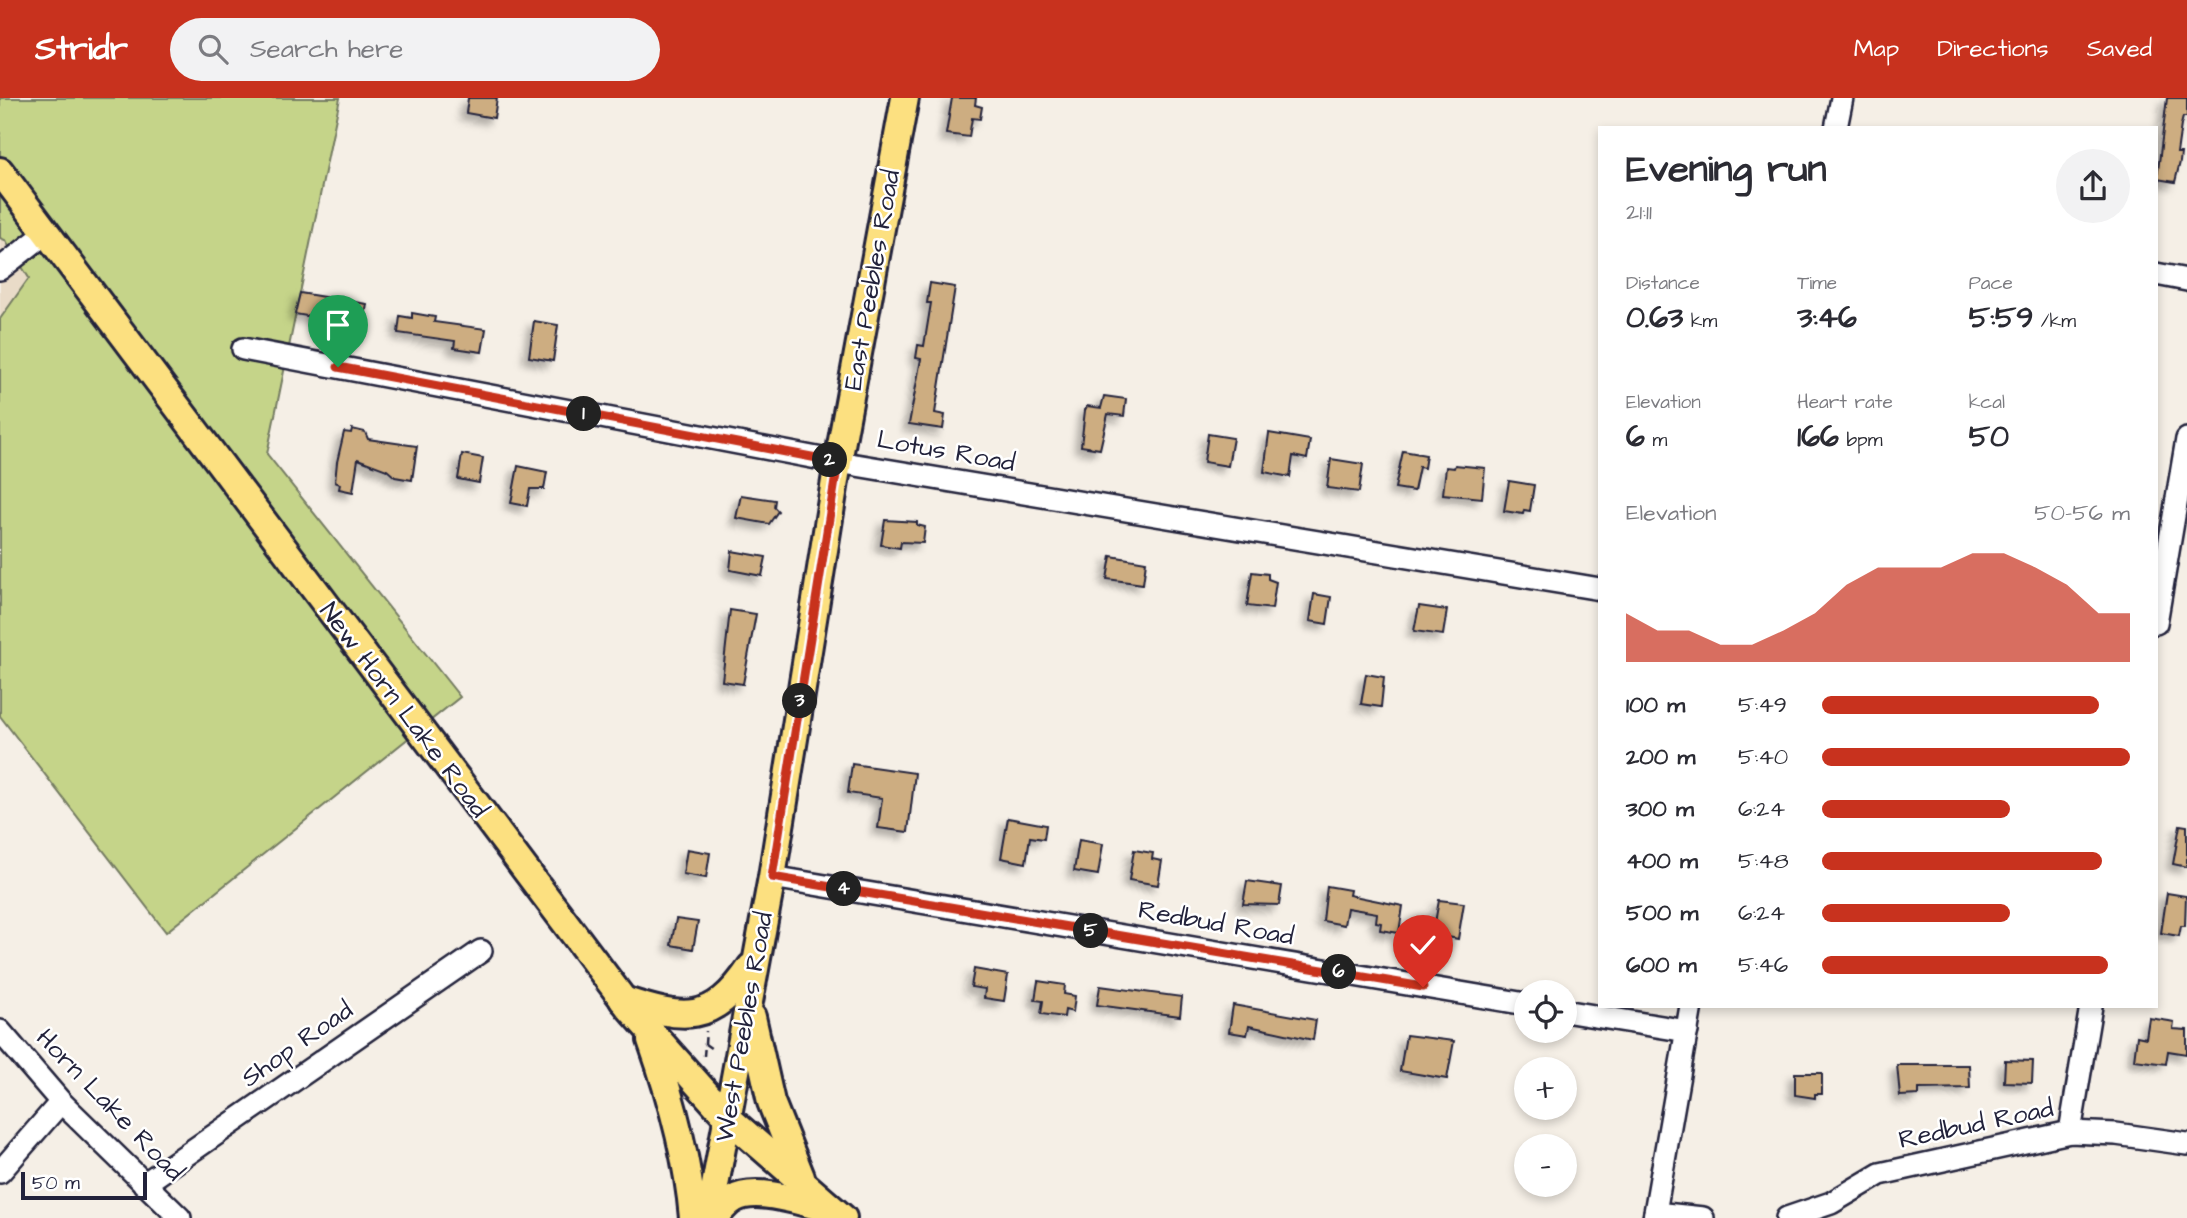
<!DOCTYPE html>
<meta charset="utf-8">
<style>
body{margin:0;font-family:"Architects Daughter",sans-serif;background:#f2f2f3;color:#2b2b33;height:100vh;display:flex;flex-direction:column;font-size:26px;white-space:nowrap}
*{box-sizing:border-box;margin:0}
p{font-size:23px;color:#7c7c81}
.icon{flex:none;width:38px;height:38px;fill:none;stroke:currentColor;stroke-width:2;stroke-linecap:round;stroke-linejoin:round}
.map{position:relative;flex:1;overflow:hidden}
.details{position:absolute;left:1598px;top:28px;width:560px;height:882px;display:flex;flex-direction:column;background:#fff;border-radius:0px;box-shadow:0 4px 10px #0003}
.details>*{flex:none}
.buttons{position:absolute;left:1514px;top:882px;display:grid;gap:14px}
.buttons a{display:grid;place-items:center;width:63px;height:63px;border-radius:50%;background:#fff;box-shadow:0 4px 10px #0003;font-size:35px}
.scale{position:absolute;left:21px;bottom:18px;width:126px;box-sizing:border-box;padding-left:7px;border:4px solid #22223b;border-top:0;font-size:19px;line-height:24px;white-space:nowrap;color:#22223b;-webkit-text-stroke:5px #fff;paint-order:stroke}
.pin{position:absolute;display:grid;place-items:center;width:60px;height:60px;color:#fff;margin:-72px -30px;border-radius:50% 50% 50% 0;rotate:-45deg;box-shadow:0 0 7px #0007}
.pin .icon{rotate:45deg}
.km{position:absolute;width:35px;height:35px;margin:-18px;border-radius:50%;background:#222;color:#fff;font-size:19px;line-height:35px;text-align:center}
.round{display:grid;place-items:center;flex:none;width:74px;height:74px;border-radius:37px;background:#f2f2f3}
.headline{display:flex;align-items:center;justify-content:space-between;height:119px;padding:0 28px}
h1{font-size:38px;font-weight:800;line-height:52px}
.stats{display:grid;grid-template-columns:repeat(3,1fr);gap:10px;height:119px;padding:7px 28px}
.stats div{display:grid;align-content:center}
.stats b{font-size:30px;font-weight:800}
.stats small{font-size:19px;font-weight:400}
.stats p{font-size:19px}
.chart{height:196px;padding:14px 28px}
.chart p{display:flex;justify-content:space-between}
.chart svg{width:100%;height:126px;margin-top:7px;fill:#c8321e;opacity:.7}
ul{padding:0 28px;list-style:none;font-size:23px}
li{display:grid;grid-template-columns:112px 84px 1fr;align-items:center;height:52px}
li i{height:18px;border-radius:9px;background:#c8321e}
header{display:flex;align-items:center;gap:42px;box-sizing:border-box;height:98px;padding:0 35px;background:#c8321e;color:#fff}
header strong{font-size:33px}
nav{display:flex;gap:38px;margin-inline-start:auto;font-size:24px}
.search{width:490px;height:63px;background:#f2f2f3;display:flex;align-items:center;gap:18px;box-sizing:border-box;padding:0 24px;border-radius:38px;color:#7c7c81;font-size:26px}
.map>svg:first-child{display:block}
.built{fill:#e9dbc8}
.green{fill:#c5d489;stroke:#747b62;stroke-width:2}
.building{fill:#cdad81;stroke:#22223b;stroke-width:2;filter:url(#shadow)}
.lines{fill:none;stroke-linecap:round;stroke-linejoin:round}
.minor-casing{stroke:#22223b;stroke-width:26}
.major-casing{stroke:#22223b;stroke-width:32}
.path{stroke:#22223b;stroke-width:2.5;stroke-dasharray:7 5;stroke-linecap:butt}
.minor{stroke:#fff;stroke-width:21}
.major{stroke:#fce080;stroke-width:26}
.route-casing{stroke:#fff;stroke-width:14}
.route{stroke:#c8321e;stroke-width:9}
.labels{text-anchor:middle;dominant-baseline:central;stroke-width:5;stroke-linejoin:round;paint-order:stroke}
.street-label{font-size:26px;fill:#22223b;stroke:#fff}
</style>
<header>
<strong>Stridr</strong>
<div class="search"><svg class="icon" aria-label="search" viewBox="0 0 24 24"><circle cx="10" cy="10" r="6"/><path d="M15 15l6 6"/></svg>Search here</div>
<nav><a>Map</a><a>Directions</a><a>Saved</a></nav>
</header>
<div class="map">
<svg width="2187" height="1120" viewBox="0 0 2187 1120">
<defs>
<filter id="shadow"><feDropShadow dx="-6" dy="6" stdDeviation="3.5" flood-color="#0004"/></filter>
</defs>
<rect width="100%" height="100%" fill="#f5efe6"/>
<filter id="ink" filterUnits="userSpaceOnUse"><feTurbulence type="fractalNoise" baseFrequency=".0143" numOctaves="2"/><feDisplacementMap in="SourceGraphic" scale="14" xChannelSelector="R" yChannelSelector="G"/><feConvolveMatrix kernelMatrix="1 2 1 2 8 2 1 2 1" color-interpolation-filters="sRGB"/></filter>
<g filter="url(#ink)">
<!-- built -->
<polygon class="built" points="0,140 5,142 29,180 0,221"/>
<!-- green -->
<polygon class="green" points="0,0 340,0 267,356 460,599 166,834 0,618 0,221 29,180 5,142 0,140"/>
<!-- building -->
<g class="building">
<polygon points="468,0 497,0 494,20 466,15"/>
<polygon points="952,0 976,0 975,7 982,9 980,21 972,20 969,39 946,36"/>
<polygon points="2167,0 2187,0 2187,19 2183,19 2181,27 2177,55 2181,55 2180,64 2175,84 2157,81"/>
<polygon points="930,185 955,189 935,315 945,317 943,331 909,326 921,261 916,260 918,247 924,248 931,205 927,205"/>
<polygon points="300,195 367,206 363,231 341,228 341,224 295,216"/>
<polygon points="412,215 435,219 434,224 486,231 482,254 454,250 455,243 398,235 400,218 412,220"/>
<polygon points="534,223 558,227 553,263 529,259"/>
<polygon points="1104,298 1126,301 1124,318 1108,316 1100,351 1081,348 1085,312 1087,308 1101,310"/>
<polygon points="352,331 365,334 368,341 417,348 412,382 395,379 387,372 358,361 353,394 339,391 340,386 335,384 337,364 344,334 351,335"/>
<polygon points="1269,335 1310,342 1307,361 1293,358 1290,379 1264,374"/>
<polygon points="1208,336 1233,340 1228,368 1204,364"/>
<polygon points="1403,353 1426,357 1424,370 1419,369 1414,393 1395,390"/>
<polygon points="462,356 483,360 479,385 458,381"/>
<polygon points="1331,361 1363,366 1359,394 1327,390"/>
<polygon points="1455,367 1485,370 1482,400 1443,396 1446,369 1454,370"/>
<polygon points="518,368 547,374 544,391 530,391 527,408 511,405"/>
<polygon points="1509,383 1534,387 1530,413 1524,412 1523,416 1504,413"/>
<polygon points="741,397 775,402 774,409 778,413 769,426 736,420"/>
<polygon points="885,422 917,424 917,427 925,429 923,445 901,444 900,450 881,447"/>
<polygon points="732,453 766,459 762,478 730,472"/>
<polygon points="1111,458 1146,464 1143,486 1107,481"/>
<polygon points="1252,474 1268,476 1268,481 1276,484 1272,511 1247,508"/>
<polygon points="1314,496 1331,499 1327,526 1310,523"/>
<polygon points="1419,508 1447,512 1443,537 1414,533"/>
<polygon points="730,512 756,516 743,586 722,583"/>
<polygon points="1366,576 1384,579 1381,609 1361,606"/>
<polygon points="852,666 915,675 908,734 878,730 882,700 848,695"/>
<polygon points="1008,720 1046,727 1044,741 1030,739 1026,765 1001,760"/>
<polygon points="2180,727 2187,728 2187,769 2173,766"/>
<polygon points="1079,742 1103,746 1098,777 1074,773"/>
<polygon points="687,751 710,755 706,780 683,776"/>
<polygon points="1134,752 1153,755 1152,761 1162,763 1158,787 1129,782"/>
<polygon points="1247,783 1282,788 1279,807 1243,806"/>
<polygon points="1327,788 1350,792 1349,797 1403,808 1399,835 1380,832 1381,825 1376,824 1377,815 1347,810 1344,827 1323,823"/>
<polygon points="2167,795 2186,798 2185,828 2181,828 2179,838 2161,835"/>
<polygon points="1439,802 1464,805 1458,841 1433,836"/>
<polygon points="676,821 698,824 693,851 671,847"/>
<polygon points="974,871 1008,877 1004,903 984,900 985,891 971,889"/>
<polygon points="1038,883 1065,887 1064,896 1075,898 1073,914 1065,912 1064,919 1041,916 1043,903 1035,902"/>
<polygon points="1100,888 1182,899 1180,918 1097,907"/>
<polygon points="1233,907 1316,922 1313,942 1249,928 1247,937 1229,934"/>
<polygon points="2149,920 2169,923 2174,924 2173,931 2187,932 2187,956 2168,953 2166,966 2134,962 2137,938 2146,940"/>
<polygon points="1406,937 1454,943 1447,981 1400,973"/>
<polygon points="2005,962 2033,963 2032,985 2004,984"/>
<polygon points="1897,967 1969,967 1970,990 1919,991 1919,997 1900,998"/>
<polygon points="1795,975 1822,975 1822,996 1815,996 1815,1000 1795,997"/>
</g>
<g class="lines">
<!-- minor casing -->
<g class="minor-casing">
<g id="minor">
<polyline points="1836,30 1842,0"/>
<polyline points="0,171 46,135"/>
<polyline points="2156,176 2187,182"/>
<polyline points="243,251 838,364 1600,491"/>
<polyline points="2156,525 2187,341"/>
<polyline points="772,779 1526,906"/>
<polyline points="1564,913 1687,933"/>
<polyline points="0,933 61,1004 180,1120"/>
<polyline points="2070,1034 2091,908"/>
<polyline points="0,1074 61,1004"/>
<polyline points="144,1086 481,853"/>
<polyline points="1655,1115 1703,1120"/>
<polyline points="1654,1120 1691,908"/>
<polyline points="1787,1120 1831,1105 1880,1076 2070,1034 2116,1036 2187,1046"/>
</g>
</g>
<!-- major casing -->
<g class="major-casing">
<g id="major">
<polyline points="0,73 628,908 728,1020 843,1120"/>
<path d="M623 902C684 922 712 927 751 869"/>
<polyline points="752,919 771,1004 801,1079"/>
<path d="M651 942C671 999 688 1059 693 1120"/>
<polyline points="709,1120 772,779 838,364 905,0"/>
<path d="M714 1120C720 1114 726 1105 734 1101 755 1088 802 1104 824 1110"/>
</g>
</g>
<!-- path -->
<g class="path">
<polyline points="705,946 712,951"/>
<polyline points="704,958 706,933"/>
</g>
<!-- minor -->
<use href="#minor" class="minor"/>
<!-- major -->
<use href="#major" class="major"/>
</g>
</g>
<g class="lines" filter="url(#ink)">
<!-- route casing -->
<g class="route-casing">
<polyline id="route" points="338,269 838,364 772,779 1423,889"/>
</g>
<!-- route -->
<use href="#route" class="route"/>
</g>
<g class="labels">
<!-- street labels -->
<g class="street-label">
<text transform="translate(872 182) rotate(-80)">East Peebles Road</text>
<text transform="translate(946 353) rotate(10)">Lotus Road</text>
<text transform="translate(404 612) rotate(53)">New Horn Lake Road</text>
<text transform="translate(1216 825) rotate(10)">Redbud Road</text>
<text transform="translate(744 929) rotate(-80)">West Peebles Road</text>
<text transform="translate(297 946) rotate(-35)">Shop Road</text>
<text transform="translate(110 1007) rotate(46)">Horn Lake Road</text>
<text transform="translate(1976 1026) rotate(-12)">Redbud Road</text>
</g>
</g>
</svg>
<div class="buttons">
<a><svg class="icon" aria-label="locate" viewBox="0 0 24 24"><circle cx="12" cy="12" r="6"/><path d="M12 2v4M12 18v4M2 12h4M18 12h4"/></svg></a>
<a>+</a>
<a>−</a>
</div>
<div class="scale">50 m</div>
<div class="pin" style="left:338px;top:269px;background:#1e9e55"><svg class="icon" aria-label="arrive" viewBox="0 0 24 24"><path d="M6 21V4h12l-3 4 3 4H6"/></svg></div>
<div class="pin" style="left:1423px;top:889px;background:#d93025"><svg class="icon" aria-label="check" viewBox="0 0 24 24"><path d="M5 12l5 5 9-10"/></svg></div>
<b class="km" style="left:584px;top:316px">1</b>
<b class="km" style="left:830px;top:362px">2</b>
<b class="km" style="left:800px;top:603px">3</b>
<b class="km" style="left:844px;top:791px">4</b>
<b class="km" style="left:1091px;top:833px">5</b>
<b class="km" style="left:1339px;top:874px">6</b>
<section class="details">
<div class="headline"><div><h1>Evening run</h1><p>21:11</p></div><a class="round"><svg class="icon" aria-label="share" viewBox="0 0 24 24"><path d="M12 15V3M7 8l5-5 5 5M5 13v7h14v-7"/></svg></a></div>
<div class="stats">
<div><p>Distance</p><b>0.63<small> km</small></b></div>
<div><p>Time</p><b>3:46</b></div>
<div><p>Pace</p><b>5:59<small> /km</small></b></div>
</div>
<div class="stats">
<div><p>Elevation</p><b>6<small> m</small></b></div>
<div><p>Heart rate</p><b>166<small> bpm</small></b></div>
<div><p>kcal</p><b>50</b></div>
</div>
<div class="chart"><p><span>Elevation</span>50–56 m</p>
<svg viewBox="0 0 160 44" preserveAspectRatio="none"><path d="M0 44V27L10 33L20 33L30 38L40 38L50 33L60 27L70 17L80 11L90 11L100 11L110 6L120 6L130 11L140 17L150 27L160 27V44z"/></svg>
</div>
<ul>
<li><b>100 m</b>5:49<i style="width:90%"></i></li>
<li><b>200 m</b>5:40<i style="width:100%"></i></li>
<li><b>300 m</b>6:24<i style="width:61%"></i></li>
<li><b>400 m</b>5:48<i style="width:91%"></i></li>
<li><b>500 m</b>6:24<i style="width:61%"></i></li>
<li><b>600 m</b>5:46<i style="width:93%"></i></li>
</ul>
</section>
</div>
